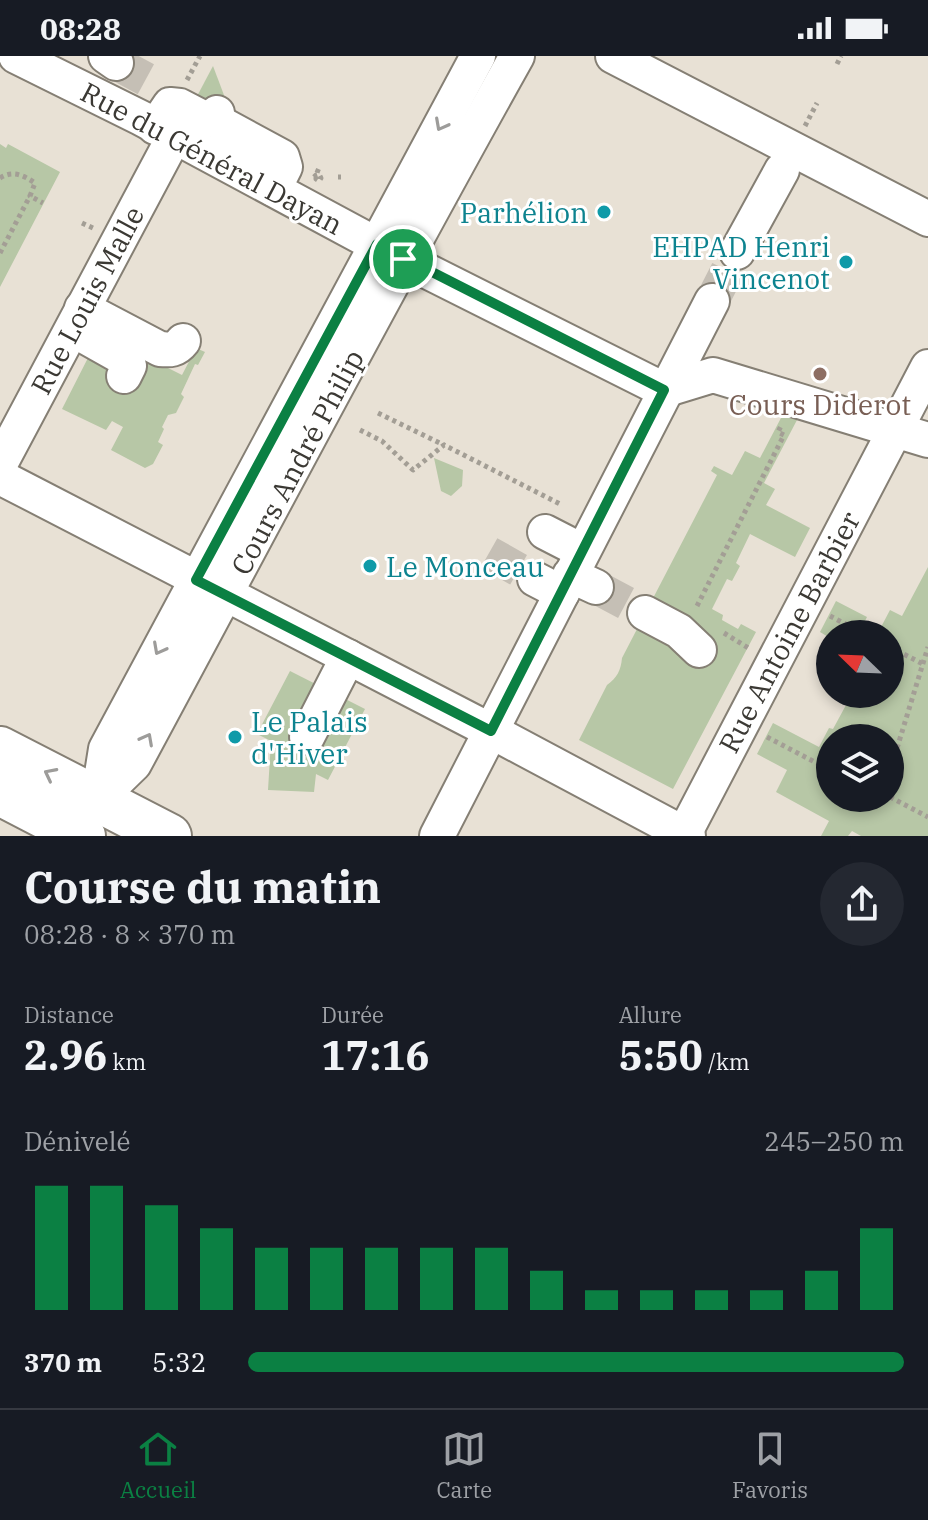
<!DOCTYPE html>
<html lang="fr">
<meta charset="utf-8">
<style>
body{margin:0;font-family:"IBM Plex Serif",serif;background:#242831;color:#f1f3f6;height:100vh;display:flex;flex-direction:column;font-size:30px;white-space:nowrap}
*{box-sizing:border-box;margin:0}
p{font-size:26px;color:#9ea1a6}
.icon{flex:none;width:44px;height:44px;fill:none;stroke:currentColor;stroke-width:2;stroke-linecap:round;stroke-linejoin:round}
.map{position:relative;height:780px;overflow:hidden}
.side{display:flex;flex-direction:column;background:#171b24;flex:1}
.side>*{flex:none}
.needle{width:52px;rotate:293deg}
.controls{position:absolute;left:816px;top:564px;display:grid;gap:16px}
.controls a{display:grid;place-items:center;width:88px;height:88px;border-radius:50%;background:#171b24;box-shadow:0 4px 12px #0003;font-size:40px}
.pin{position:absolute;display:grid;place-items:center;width:68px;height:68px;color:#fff;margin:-34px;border:4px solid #fff;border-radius:50%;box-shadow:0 2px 8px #0007}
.round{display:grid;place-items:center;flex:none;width:84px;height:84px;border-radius:42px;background:#242831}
.overview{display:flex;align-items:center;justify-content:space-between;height:136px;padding:0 24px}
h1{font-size:44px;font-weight:700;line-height:60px}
.figures{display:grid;grid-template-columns:repeat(3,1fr);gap:12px;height:136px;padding:8px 24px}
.figures div{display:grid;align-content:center}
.figures b{font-size:40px;font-weight:700}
.figures small{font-size:22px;font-weight:400}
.figures p{font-size:22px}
.chart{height:224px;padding:16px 24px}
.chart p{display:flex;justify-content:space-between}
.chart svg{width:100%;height:144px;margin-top:8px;stroke:#0b8043;stroke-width:6}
ul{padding:0 24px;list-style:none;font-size:26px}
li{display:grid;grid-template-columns:128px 96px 1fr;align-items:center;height:60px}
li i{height:20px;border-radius:10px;background:#0b8043}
.status{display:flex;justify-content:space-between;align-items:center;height:56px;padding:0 40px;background:#171b24;direction:ltr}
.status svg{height:22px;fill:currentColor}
.tabs{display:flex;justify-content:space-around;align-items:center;height:112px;border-top:2px solid #363941;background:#171b24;font-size:22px;color:#9ea1a6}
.tabs a{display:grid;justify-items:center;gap:4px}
.tabs .current{color:#0b8043}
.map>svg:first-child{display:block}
.green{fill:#b7c7a6;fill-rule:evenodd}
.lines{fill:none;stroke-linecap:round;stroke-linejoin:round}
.minor-tunnel{stroke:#c5bfb5;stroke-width:34;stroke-dasharray:34 17;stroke-linecap:butt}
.minor-casing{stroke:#857f74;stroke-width:38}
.major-casing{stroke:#857f74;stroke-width:48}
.path{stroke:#a39e95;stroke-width:5;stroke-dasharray:4 4;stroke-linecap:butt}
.minor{stroke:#fff;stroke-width:34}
.major{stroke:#fff;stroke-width:44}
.oneway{stroke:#9d9c9a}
.route-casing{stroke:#fff;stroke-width:16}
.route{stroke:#0b8043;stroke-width:10}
.culture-dot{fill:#0f9aa8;stroke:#fff;stroke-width:3}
.education-dot{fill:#8d6e63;stroke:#fff;stroke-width:3}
.labels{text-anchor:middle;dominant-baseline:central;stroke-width:6;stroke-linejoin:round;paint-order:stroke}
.street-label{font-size:28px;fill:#3b3934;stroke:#fff}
.culture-label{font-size:28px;fill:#0d838f;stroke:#fff;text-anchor:end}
.education-label{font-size:28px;fill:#785e54;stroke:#fff}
</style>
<div class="status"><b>08:28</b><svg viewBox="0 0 49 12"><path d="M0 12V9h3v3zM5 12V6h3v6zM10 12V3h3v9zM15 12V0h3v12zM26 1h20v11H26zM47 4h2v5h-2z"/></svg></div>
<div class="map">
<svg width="928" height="780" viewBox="0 0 928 780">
<rect width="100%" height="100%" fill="#e8e1d5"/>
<!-- green -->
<g class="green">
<polygon points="213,10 230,55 195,44"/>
<polygon points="0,88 6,92 8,88 60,116 0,231"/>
<polygon points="196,292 205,296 198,309 195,308 181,338 184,341 176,357 168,359 162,371 164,373 158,386 163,389 153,408 145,412 111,394 123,371 112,365 106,374 62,353 92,294 146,301 182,319"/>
<path d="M782 360 797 364 764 427 775 433 766 449 810 472 795 501 750 478 736 507 740 510 732 525 727 523 712 553 723 559 722 564 738 573 741 568 756 576 673 733 579 684 607 629C617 622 621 614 622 602L717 419 711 415 714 410 732 419 745 395 760 402Z"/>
<polygon points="434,402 463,414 462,430 451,440 441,435"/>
<path d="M928 511V780H861L852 775 848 780H821L829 765 776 736 787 714 757 698 773 667 819 691 829 672 833 673 852 638H890V578H830V582L820 576 836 545 867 561 865 565 880 573 890 554 902 560ZM830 682H890V742H830Z"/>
<polygon points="290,615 365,653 328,724 316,718 314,736 268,734 271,685 257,678"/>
</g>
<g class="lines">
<!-- minor-tunnel -->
<g class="minor-tunnel">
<polyline points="116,7 160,31"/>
<polyline points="712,245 737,196"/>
<polyline points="489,497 535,523"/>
<polyline points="596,531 645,557"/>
</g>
<!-- minor casing -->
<g class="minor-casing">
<g id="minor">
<polyline points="16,0 141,62 403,203 664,334"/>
<polyline points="106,0 116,7"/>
<polyline points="613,0 928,163"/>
<polyline points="223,69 282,101 285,111 274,133"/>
<polyline points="155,71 170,49 180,50 207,64 213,62 217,57"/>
<polyline points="737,196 782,114"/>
<path d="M82 252 160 293C170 294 176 294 183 285"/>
<polyline points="79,277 127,304 129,310 124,320"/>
<polyline points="664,334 713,319 928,384"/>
<polyline points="0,408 174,81"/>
<polyline points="0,421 491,675 688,780"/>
<polyline points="545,476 582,495"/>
<polyline points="570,519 596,531"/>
<polyline points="535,523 562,537"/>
<polyline points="645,557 679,575 699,594"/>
<polyline points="307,681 348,601"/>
<path d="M98 743 134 708C261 472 386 234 517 0"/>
<polyline points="98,743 106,693 478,0"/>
<polyline points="684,778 928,311"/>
<polyline points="437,780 712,245"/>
</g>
</g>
<!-- major casing -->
<g class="major-casing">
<g id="major">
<polyline points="0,693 169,780"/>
<polyline points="0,737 83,780"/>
</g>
</g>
<!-- path -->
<g class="path">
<polyline points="837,8 841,0"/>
<polyline points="187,24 200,0"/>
<polyline points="805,70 817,47"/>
<path d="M314 121 316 119 319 118 321 122 319 125 316 123C316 118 318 114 320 110"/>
<polyline points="338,121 341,121"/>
<path d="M0 122C13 114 23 119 35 127L30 140 43 147"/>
<polyline points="82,167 95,173"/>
<polyline points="0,197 30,140"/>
<polyline points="378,357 444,389"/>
<polyline points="360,374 382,385 413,414 444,389 560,448"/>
<polyline points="697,550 784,379 778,376 782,368"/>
<polyline points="830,560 865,578"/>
<polyline points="724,577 750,593"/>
<polyline points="890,591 923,608"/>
<polyline points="767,681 830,714"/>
<polyline points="890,715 928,591"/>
<polyline points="890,741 928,761"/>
</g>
<!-- minor -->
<use href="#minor" class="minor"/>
<!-- major -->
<use href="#major" class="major"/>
</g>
<!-- one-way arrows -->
<defs><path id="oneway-chevron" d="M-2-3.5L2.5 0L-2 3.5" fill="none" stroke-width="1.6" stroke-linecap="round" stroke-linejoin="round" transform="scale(2)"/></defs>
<g class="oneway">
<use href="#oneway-chevron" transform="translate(441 69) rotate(118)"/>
<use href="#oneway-chevron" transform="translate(159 593) rotate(118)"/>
<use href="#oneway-chevron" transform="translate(147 683) rotate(-62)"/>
<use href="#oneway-chevron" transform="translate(50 718) rotate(-153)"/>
</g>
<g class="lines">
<!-- route casing -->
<g class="route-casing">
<polygon id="route" points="377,188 664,334 491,675 196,524"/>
</g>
<!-- route -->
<use href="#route" class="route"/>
</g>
<!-- markers -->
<g class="culture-dot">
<circle cx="604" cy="156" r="8"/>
<circle cx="846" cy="206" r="8"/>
<circle cx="370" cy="510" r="8"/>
<circle cx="235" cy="681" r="8"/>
</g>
<circle class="education-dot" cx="820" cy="318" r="8"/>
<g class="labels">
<!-- street labels -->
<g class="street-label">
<text transform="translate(212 102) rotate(28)">Rue du Général Dayan</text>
<text transform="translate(87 244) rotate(-62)">Rue Louis Malle</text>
<text transform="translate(297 406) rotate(-62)">Cours André Philip</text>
<text transform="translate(789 576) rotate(-62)">Rue Antoine Barbier</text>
</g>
<!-- culture labels -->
<g class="culture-label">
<text x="588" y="156">Parhélion</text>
<text x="830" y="190">EHPAD Henri<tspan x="830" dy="32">Vincenot</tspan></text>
<text x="386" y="510" text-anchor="start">Le Monceau</text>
<text x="251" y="665" text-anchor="start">Le Palais<tspan x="251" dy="32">d'Hiver</tspan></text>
</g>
<!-- education labels -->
<g class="education-label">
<text x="820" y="348">Cours Diderot</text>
</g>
</g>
</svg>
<div class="controls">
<a><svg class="needle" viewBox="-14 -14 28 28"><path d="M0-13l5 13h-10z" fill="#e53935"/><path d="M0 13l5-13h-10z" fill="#9ea1a6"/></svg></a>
<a><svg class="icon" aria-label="layers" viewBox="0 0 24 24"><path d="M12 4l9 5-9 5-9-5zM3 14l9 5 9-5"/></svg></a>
</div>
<div class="pin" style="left:403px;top:203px;background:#1e9e55"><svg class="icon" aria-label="arrive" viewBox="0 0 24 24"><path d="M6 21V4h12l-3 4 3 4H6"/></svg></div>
</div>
<section class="side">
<div class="overview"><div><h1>Course du matin</h1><p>08:28 · 8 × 370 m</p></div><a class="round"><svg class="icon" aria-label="share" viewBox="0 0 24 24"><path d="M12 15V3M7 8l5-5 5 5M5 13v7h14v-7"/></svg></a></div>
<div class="figures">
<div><p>Distance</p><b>2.96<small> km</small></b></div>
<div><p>Durée</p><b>17:16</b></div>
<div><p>Allure</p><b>5:50<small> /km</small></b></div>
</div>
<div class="chart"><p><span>Dénivelé</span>245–250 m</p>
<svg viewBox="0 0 160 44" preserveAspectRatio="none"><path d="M5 44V6M15 44V6M25 44V12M35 44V19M45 44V25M55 44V25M65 44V25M75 44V25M85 44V25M95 44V32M105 44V38M115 44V38M125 44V38M135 44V38M145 44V32M155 44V19"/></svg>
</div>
<ul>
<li><b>370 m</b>5:32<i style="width:100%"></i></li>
</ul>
</section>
<nav class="tabs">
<a class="current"><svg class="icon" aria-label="home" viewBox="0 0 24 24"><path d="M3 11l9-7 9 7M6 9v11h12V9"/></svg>Accueil</a>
<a><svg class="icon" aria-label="map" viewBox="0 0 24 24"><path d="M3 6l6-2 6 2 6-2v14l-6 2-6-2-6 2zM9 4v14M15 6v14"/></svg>Carte</a>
<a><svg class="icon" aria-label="saved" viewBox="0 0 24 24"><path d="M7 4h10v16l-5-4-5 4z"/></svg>Favoris</a>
</nav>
